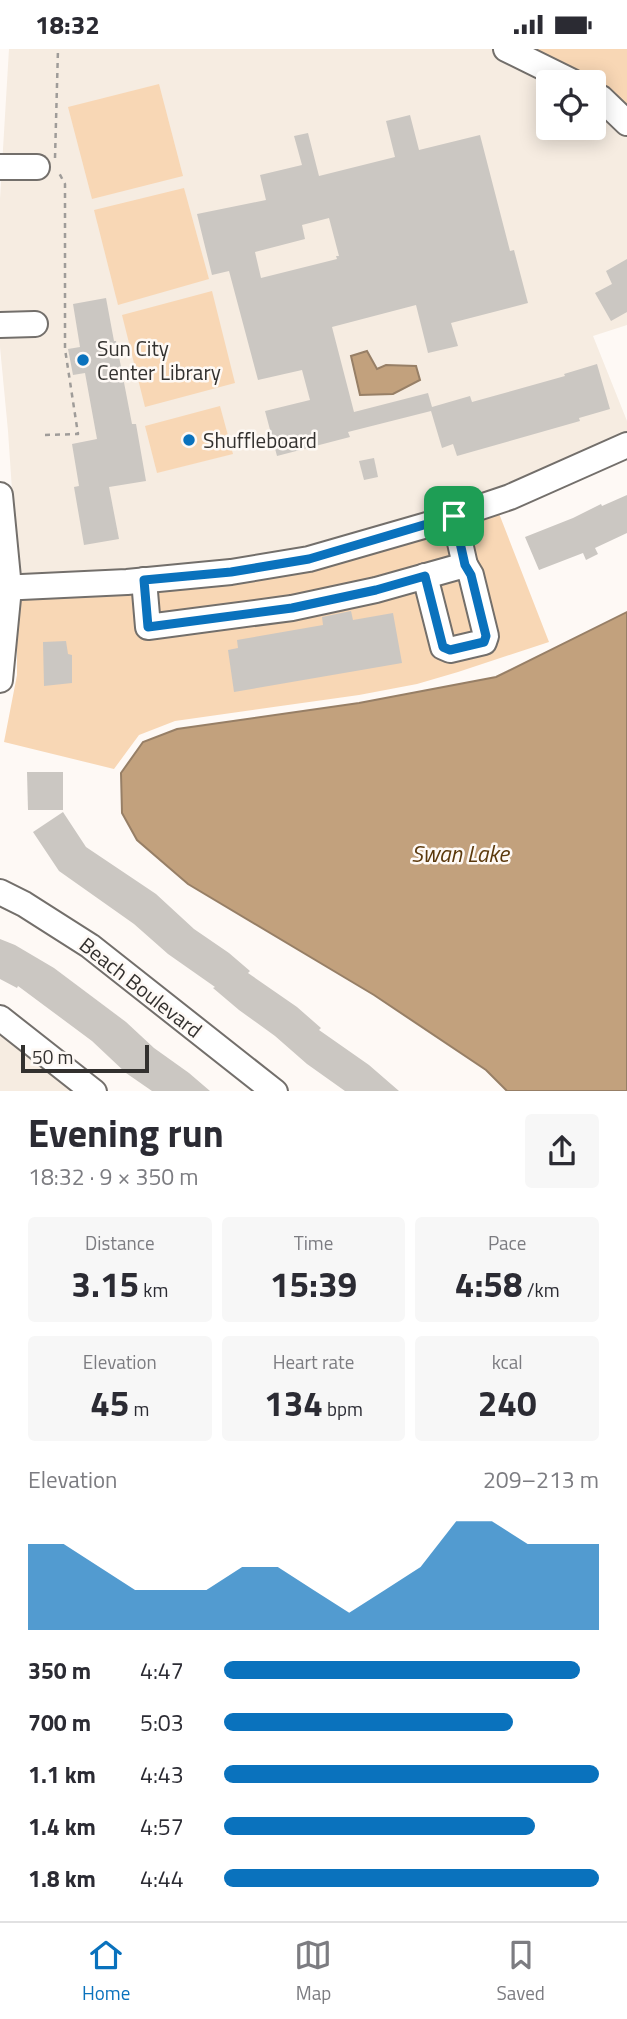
<!DOCTYPE html>
<meta charset="utf-8">
<style>
body{margin:0;font-family:"Titillium Web",sans-serif;background:#f7f7f7;color:#2b2b33;height:100vh;display:flex;flex-direction:column;font-size:26px;white-space:nowrap}
*{box-sizing:border-box;margin:0}
p{font-size:23px;color:#7c7c81}
.icon{flex:none;width:38px;height:38px;fill:none;stroke:currentColor;stroke-width:2;stroke-linecap:round;stroke-linejoin:round}
.map{position:relative;height:1042px;overflow:hidden}
.details{display:flex;flex-direction:column;background:#fff;flex:1}
.details>*{flex:none}
.fabs{position:absolute;left:536px;top:21px;display:grid;gap:14px}
.fabs a{display:grid;place-items:center;width:70px;height:70px;border-radius:7px;background:#fff;box-shadow:0 4px 18px #0003;font-size:35px}
.scale{position:absolute;left:21px;bottom:18px;width:128px;box-sizing:border-box;padding-left:7px;border:4px solid #33312f;border-top:0;font-size:19px;line-height:24px;white-space:nowrap;color:#33312f;-webkit-text-stroke:5px #fef9f5;paint-order:stroke}
.pin{position:absolute;display:grid;place-items:center;width:60px;height:60px;color:#fff;margin:-30px;border-radius:14px;box-shadow:0 4px 10px #0006}
.round{display:grid;place-items:center;flex:none;width:74px;height:74px;border-radius:7px;background:#f7f7f7}
.summary{display:flex;align-items:center;justify-content:space-between;height:119px;padding:0 28px}
h1{font-size:38px;font-weight:700;line-height:52px}
.figures{display:grid;grid-template-columns:repeat(3,1fr);gap:10px;height:119px;padding:7px 28px}
.figures div{display:grid;align-content:center;border-radius:7px;background:#f7f7f7;text-align:center}
.figures b{font-size:35px;font-weight:700}
.figures small{font-size:19px;font-weight:400}
.figures p{font-size:19px}
.chart{height:196px;padding:14px 28px}
.chart p{display:flex;justify-content:space-between}
.chart svg{width:100%;height:126px;margin-top:7px;fill:#0a72bd;opacity:.7}
ul{padding:0 28px;list-style:none;font-size:23px}
li{display:grid;grid-template-columns:112px 84px 1fr;align-items:center;height:52px}
li i{height:18px;border-radius:9px;background:#0a72bd}
.status{display:flex;justify-content:space-between;align-items:center;height:49px;padding:0 35px;background:#fff;direction:ltr}
.status svg{height:19px;fill:currentColor}
.menu{display:flex;justify-content:space-around;align-items:center;height:98px;border-top:2px solid #e1e1e2;background:#fff;font-size:19px;color:#7c7c81}
.menu a{display:grid;justify-items:center;gap:4px}
.menu .selected{color:#0a72bd}
.map>svg:first-child{display:block}
.built{fill:#f6ece1}
.green{fill:#f8d7b5}
.water{fill:#c2a17d;stroke:#977f66;stroke-width:2}
.building{fill:#cbc7c2;fill-rule:evenodd}
.lines{fill:none;stroke-linecap:round;stroke-linejoin:round}
.minor-casing{stroke:#736f6b;stroke-width:28}
.path{stroke:#9f9c99;stroke-width:2.5;stroke-dasharray:5 5;stroke-linecap:butt}
.minor{stroke:#fff;stroke-width:24}
.route-casing{stroke:#fff;stroke-width:14}
.route{stroke:#0a72bd;stroke-width:9}
.poi-dot{fill:#0a72bd;stroke:#fef9f5;stroke-width:2.5}
.labels{text-anchor:middle;dominant-baseline:central;stroke-width:5;stroke-linejoin:round;paint-order:stroke}
.poi-label{font-size:21px;fill:#33312f;stroke:#fef9f5;text-anchor:start}
.street-label{font-size:21px;fill:#33312f;stroke:#fef9f5}
.water-label{font-size:23px;font-style:italic;fill:#5b390c;stroke:#fef9f5}
</style>
<div class="status"><b>18:32</b><svg viewBox="0 0 49 12"><path d="M0 12V9h3v3zM5 12V6h3v6zM10 12V3h3v9zM15 12V0h3v12zM26 1h20v11H26zM47 4h2v5h-2z"/></svg></div>
<div class="map">
<svg width="627" height="1043" viewBox="0 0 627 1043">
<rect width="100%" height="100%" fill="#fef9f5"/>
<!-- built -->
<g class="built">
<polygon points="9,0 531,0 592,33 548,33 548,79 593,79 593,34 627,65 627,276 593,287 627,372 627,386 507,440 308,501 231,513 18,529 8,382 0,298 0,150"/>
<polygon points="0,970 93,1042 0,1042"/>
</g>
<!-- green -->
<g class="green">
<polygon points="531,0 627,0 627,65 592,33"/>
<polygon points="159,35 183,127 92,150 68,58"/>
<polygon points="184,139 209,230 118,256 94,161"/>
<polygon points="212,242 235,334 145,358 122,266"/>
<polygon points="220,357 233,405 157,424 145,377"/>
<polygon points="498,462 549,593 458,623 417,635 359,646 175,672 139,686 114,720 4,693 17,626 17,548 65,545"/>
</g>
<!-- water -->
<g class="water">
<polygon points="367,302 377,320 386,316 416,317 420,331 393,345 360,346 351,307"/>
<polygon points="627,563 627,1042 507,1042 486,1021 374,946 188,835 137,791 122,764 121,724 143,693 177,680 359,654 496,628"/>
</g>
<!-- building -->
<g class="building">
<path d="M410 66 419 101 480 86 510 202 514 201 528 254 451 274 458 297 428 304 416 256 332 278 354 363 428 344 432 358 470 347 472 353 565 327 564 325 597 315 610 360 579 369 580 372 457 407 453 395 442 399 431 362 348 383 350 388 277 407 265 362 310 351 302 321 258 331 229 222 212 226 197 165 266 151 260 126 302 116 294 87 308 84 319 127 395 108 386 72ZM329 169 339 207H336L337 210 261 229 255 203 305 190 302 176Z"/>
<polygon points="627,210 627,263 611,272 595,244 612,235 606,222"/>
<polygon points="106,249 114,292 116,292 132,375 136,375 146,432 109,438 119,490 84,496 74,438 79,437 72,395 97,390 85,324 73,326 68,300 80,298 73,255"/>
<polygon points="374,409 378,428 364,431 359,412"/>
<polygon points="627,446 627,484 595,499 598,505 586,511 583,504 539,521 525,488 573,469 601,455 602,457"/>
<polygon points="351,562 353,571 393,564 402,614 234,643 228,601 238,599 237,591 323,576 322,568"/>
<polygon points="66,592 68,605 72,606 72,634 44,637 43,593"/>
<polygon points="27,723 63,723 63,761 28,761"/>
<polygon points="63,763 86,798 156,845 194,880 229,904 250,922 248,924 297,958 321,979 319,981 369,1016 399,1042 345,1042 307,1015 275,987 239,961 213,939 215,938 168,905 134,875 59,822 33,783"/>
<polygon points="0,890 15,896 54,919 126,973 154,999 189,1024 210,1042 152,1042 126,1024 92,992 18,937 17,939 0,930"/>
</g>
<g class="lines">
<!-- minor casing -->
<g class="minor-casing">
<g id="minor">
<polyline points="506,0 573,33"/>
<polyline points="593,45 601,49 627,74"/>
<polyline points="0,118 37,118"/>
<polyline points="0,276 35,275"/>
<polyline points="0,446 9,539 0,631"/>
<polyline points="425,527 443,598 450,601 484,593 486,587 471,526 465,516"/>
<polyline points="144,531 148,578 292,559 376,541 465,516 454,467"/>
<polyline points="0,539 127,533 231,523 309,510 427,476 510,448 627,396"/>
<polyline points="0,843 24,855 90,897 275,1043"/>
<polyline points="0,969 94,1043"/>
</g>
</g>
<!-- path -->
<g class="path">
<polyline points="55,109 58,0"/>
<polyline points="45,386 78,385 65,300 65,135 58,122"/>
</g>
<!-- minor -->
<use href="#minor" class="minor"/>
</g>
<g class="lines">
<!-- route casing -->
<g class="route-casing">
<polygon id="route" points="454,467 465,516 471,526 486,587 484,593 450,601 443,598 425,527 376,541 292,559 148,578 144,531 231,523 309,510"/>
</g>
<!-- route -->
<use href="#route" class="route"/>
</g>
<!-- markers -->
<g class="poi-dot">
<circle cx="83" cy="311" r="7"/>
<circle cx="189" cy="391" r="7"/>
</g>
<g class="labels">
<!-- poi labels -->
<g class="poi-label">
<text x="97" y="299">Sun City<tspan x="97" dy="24">Center Library</tspan></text>
<text x="203" y="391">Shuffleboard</text>
</g>
<!-- street labels -->
<g class="street-label">
<text transform="translate(141 938) rotate(38)">Beach Boulevard</text>
</g>
<!-- water labels -->
<g class="water-label">
<text x="460" y="804">Swan Lake</text>
</g>
</g>
</svg>
<div class="fabs">
<a><svg class="icon" aria-label="locate" viewBox="0 0 24 24"><circle cx="12" cy="12" r="6"/><path d="M12 2v4M12 18v4M2 12h4M18 12h4"/></svg></a>
</div>
<div class="scale">50 m</div>
<div class="pin" style="left:454px;top:467px;background:#1e9e55"><svg class="icon" aria-label="arrive" viewBox="0 0 24 24"><path d="M6 21V4h12l-3 4 3 4H6"/></svg></div>
</div>
<section class="details">
<div class="summary"><div><h1>Evening run</h1><p>18:32 · 9 × 350 m</p></div><a class="round"><svg class="icon" aria-label="share" viewBox="0 0 24 24"><path d="M12 15V3M7 8l5-5 5 5M5 13v7h14v-7"/></svg></a></div>
<div class="figures">
<div><p>Distance</p><b>3.15<small> km</small></b></div>
<div><p>Time</p><b>15:39</b></div>
<div><p>Pace</p><b>4:58<small> /km</small></b></div>
</div>
<div class="figures">
<div><p>Elevation</p><b>45<small> m</small></b></div>
<div><p>Heart rate</p><b>134<small> bpm</small></b></div>
<div><p>kcal</p><b>240</b></div>
</div>
<div class="chart"><p><span>Elevation</span>209–213 m</p>
<svg viewBox="0 0 160 44" preserveAspectRatio="none"><path d="M0 44V14L10 14L20 22L30 30L40 30L50 30L60 22L70 22L80 30L90 38L100 30L110 22L120 6L130 6L140 14L150 14L160 14V44z"/></svg>
</div>
<ul>
<li><b>350 m</b>4:47<i style="width:95%"></i></li>
<li><b>700 m</b>5:03<i style="width:77%"></i></li>
<li><b>1.1 km</b>4:43<i style="width:100%"></i></li>
<li><b>1.4 km</b>4:57<i style="width:83%"></i></li>
<li><b>1.8 km</b>4:44<i style="width:100%"></i></li>
</ul>
</section>
<nav class="menu">
<a class="selected"><svg class="icon" aria-label="home" viewBox="0 0 24 24"><path d="M3 11l9-7 9 7M6 9v11h12V9"/></svg>Home</a>
<a><svg class="icon" aria-label="map" viewBox="0 0 24 24"><path d="M3 6l6-2 6 2 6-2v14l-6 2-6-2-6 2zM9 4v14M15 6v14"/></svg>Map</a>
<a><svg class="icon" aria-label="saved" viewBox="0 0 24 24"><path d="M7 4h10v16l-5-4-5 4z"/></svg>Saved</a>
</nav>
